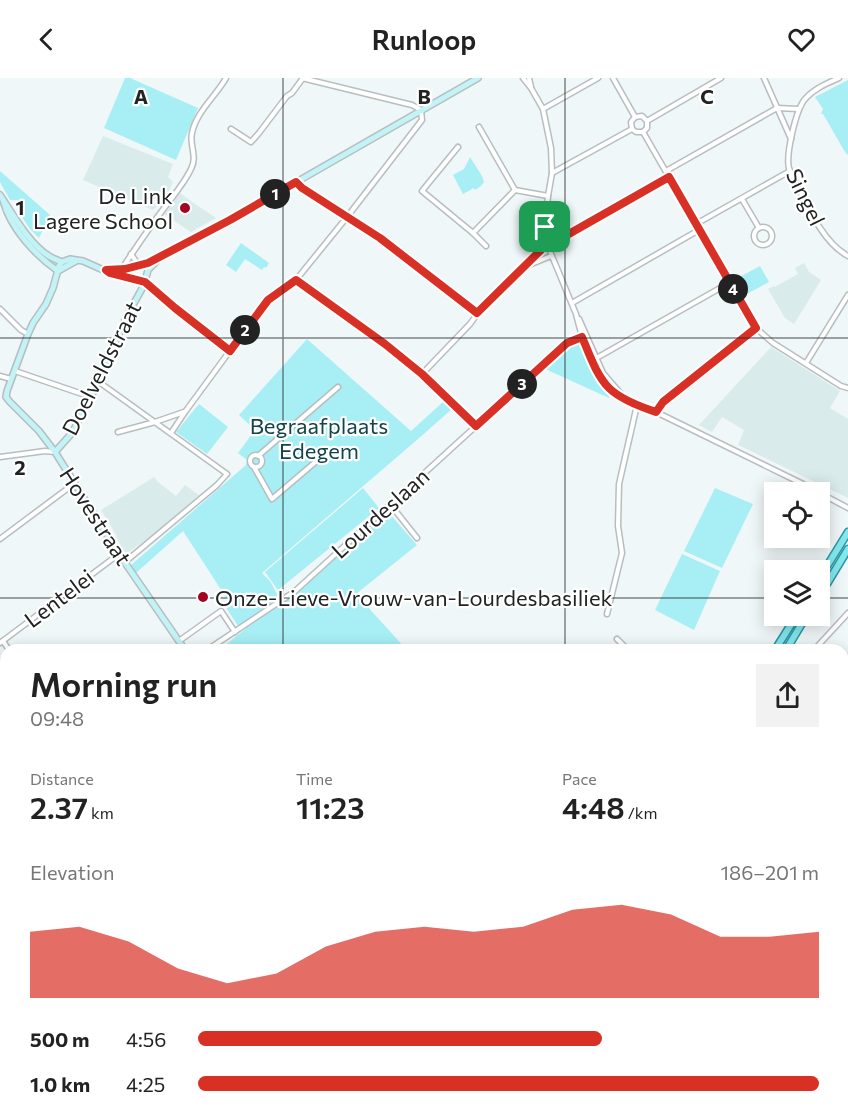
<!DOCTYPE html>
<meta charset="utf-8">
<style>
body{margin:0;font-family:Commissioner,sans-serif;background:#f2f2f2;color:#222;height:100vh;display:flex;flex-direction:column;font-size:22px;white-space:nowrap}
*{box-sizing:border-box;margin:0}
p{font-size:20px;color:#767676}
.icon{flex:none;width:33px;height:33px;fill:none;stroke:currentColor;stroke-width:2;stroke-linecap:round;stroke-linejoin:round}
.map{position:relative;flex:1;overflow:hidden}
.drawer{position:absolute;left:0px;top:566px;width:849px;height:476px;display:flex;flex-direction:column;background:#fff;border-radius:18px 18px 0 0;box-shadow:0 3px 15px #0003}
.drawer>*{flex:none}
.fabs{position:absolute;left:764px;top:404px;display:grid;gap:12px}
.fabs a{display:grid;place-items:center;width:66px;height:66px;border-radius:0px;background:#fff;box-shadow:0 3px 15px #0003;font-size:30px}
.pin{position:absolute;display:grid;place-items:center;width:51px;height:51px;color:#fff;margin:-26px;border-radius:12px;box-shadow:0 3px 9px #0006}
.km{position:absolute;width:30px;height:30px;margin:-15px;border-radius:50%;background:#222;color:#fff;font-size:16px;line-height:30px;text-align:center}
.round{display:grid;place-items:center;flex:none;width:63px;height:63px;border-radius:0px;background:#f2f2f2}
.headline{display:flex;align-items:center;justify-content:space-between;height:102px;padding:0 30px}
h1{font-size:33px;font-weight:600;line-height:45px}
.metrics{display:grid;grid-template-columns:repeat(3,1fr);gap:9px;height:102px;padding:6px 30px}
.metrics div{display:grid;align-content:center}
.metrics b{font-size:30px;font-weight:600}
.metrics small{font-size:16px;font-weight:400}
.metrics p{font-size:16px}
.chart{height:168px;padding:12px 30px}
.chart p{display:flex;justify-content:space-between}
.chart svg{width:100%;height:108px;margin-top:6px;fill:#d93025;opacity:.7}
ul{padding:0 30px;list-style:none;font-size:20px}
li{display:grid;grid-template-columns:96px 72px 1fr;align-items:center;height:45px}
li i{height:15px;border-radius:8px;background:#d93025}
header{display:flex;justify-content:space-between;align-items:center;height:78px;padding:0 30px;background:#fff;font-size:27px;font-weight:600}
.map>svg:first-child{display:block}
.built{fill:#daebec}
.green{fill:#a7eff5}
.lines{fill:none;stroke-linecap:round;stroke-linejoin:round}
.street-casing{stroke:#b8bebf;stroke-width:7}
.secondary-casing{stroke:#b8bebf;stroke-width:8}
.primary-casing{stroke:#2c97a0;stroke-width:9}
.street{stroke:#fff;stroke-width:4}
.secondary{stroke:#c2f3f7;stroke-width:5}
.primary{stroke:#84e6ee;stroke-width:6}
.rail-casing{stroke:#434546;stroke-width:4}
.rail{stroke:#fff;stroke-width:1.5;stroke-dasharray:4.5;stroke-linecap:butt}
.route-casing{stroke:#fff;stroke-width:12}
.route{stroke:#d93025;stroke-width:8}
.grid{fill:none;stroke:#212323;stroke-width:1.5;stroke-opacity:0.55}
.poi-dot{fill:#a20520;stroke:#fff;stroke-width:2}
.labels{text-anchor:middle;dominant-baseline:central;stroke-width:4.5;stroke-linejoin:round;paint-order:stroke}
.poi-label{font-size:22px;fill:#212323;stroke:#fff;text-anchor:end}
.street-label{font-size:22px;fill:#212323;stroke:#fff}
.park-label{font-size:22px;fill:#134449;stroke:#fff}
.grid-label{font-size:20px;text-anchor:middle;font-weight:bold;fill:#212323;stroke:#fff;stroke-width:4.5;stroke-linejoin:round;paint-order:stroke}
</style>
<header><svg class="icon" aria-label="back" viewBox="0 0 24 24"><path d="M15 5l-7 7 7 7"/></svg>Runloop<svg class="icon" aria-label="heart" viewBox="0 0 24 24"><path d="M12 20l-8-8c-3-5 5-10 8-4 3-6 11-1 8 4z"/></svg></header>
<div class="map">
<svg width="848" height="1040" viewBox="0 0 848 1040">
<rect width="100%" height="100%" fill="#f0f7f8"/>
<!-- built -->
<g class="built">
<polygon points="103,58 173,86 168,99 173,104 162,128 158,127 153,132 83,102"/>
<polygon points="180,115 192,124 216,140 191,154 164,136"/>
<polygon points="804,185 809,194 821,202 794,246 785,240 768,211 774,208 775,209 798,196 795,190"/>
<polygon points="771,269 840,313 830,330 848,341 848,420 738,367 744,352 722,339 712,354 699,347"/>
<polygon points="154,399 158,404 176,418 185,407 199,417 154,456 126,476 116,459 117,458 101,432"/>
</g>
<!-- green -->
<g class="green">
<polygon points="125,0 130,0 198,30 176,82 104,50"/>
<polygon points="848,2 848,77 845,74 823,36 821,36 823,31 815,19"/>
<polygon points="470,79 482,98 484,104 481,108 475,112 474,110 463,116 453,97 464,91"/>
<polygon points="0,93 50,137 39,160 30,151 17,132 20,127 17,122 10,122 0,104"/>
<polygon points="241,165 269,185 266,190 264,189 262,192 245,181 236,194 226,187"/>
<polygon points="760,188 769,204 743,218 734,202"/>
<polygon points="307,261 411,353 444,323 452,331 418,361 262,495 270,503 279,520 238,548 225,528 229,524 183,453 136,495 130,488 246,387 247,382 238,375 255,352 239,337"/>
<polygon points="580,265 611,314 609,320 543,290 570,267"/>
<polygon points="199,326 228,349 207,376 176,354"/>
<polygon points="363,410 379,430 278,512 265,494"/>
<polygon points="715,410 753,426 722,490 684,473"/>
<polygon points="389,435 417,467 356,516 406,571 219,572"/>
<polygon points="682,476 720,493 694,552 655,532"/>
<polygon points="5,777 6,779 6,841 0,845 0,781"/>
<polygon points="68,1035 235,1035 239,1040 73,1040"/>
</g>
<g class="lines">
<!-- street casing -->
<g class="street-casing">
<g id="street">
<polyline points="523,0 531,10 543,31 551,70 552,95 548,118 545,149 547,166 576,236 582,259 597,291 608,309 616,315 637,327 656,334 803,406 848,430"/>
<polyline points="529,0 531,9"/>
<polyline points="613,0 635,39"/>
<polyline points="764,0 791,61"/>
<path d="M839 0C828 5 815 10 806 20 796 30 784 81 790 93 805 121 820 163 848 178"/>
<polyline points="543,31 598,0"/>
<polyline points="635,39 642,38 647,43"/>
<polyline points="647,43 721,0"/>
<polyline points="479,49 515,112"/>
<polyline points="231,51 251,64 259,55 287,18 292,15 303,0"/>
<polyline points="632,51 631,44 635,39"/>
<polyline points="632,51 636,54 643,54"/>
<polyline points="643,54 756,250 773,265 841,308 848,310"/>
<polyline points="643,54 647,50 647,43"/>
<polyline points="458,69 422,113 473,155 515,112 548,118"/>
<polyline points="666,93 777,30 798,31"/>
<polyline points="552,95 632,51"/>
<polyline points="297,104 302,110 404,178 478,235"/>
<polyline points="742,121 759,150"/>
<polyline points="696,146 790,93"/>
<polyline points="546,149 560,156 568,157 669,99"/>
<circle cx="763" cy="158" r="9"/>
<polyline points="473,155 486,168"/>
<polyline points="131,176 139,188"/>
<polyline points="529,187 551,178"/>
<path d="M126 199 125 186C137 168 149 150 162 133 172 119 184 106 191 91 198 78 189 68 192 55 196 34 216 18 226 0"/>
<polyline points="296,202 385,266 422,296 476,348"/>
<polyline points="145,204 175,230 230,273"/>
<polyline points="572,225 699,152"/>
<polyline points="0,231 21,252 28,256"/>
<polyline points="579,241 603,295 622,317"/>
<polyline points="593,282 729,205"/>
<polyline points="806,285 848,217"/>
<polyline points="15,293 91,319"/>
<polyline points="422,296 470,246 478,235 547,166"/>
<polyline points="0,298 11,301"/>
<polyline points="99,304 227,396 217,407 125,484"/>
<polyline points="656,334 663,324 756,250"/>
<polyline points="118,354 155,344 184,334"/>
<polyline points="171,355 185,334 257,236 268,222 296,202 347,139 422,42 421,32 412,27 302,0"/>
<circle cx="256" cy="383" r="6"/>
<polyline points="258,378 338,309"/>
<polyline points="0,379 45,373 55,374"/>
<polyline points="254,389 272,421 326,375"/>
<polyline points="390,426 417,460"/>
<polyline points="0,461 75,405"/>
<polyline points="607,536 622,475 618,448 619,406 637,327"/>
<polyline points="617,561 628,572"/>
<polyline points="3,563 9,572"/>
<polyline points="179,563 221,533 235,554"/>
<polyline points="0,565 119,476"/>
<polyline points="207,572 294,514 567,265 582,259"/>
<polyline points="814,572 848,535"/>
<polyline points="843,602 848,595"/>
<polyline points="843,632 848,635"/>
<polyline points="0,723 6,725"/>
<polyline points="846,786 848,779"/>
<polyline points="0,854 6,849"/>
<polyline points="0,937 6,932"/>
<polyline points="843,983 848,979"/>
<polyline points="0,1015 6,1009"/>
<polyline points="627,1035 630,1040"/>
<polyline points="690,1035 692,1040"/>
<polyline points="777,1035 779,1040"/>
<polyline points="55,1040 59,1035"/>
<polyline points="612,1040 617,1035"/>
</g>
</g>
<!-- secondary casing -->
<g class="secondary-casing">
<g id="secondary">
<path d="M0 117C12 135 30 167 49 178 53 181 58 182 62 184"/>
<path d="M3 122C10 150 35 177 58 193"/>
<polyline points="107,191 125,191 139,188 162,179 230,142 478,0"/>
<polyline points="58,193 76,183"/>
<polyline points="145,204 110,195 83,183 70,181 62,184 59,188 53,210 46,226 33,245 28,256 7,313 6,319 10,324 39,353 55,374 119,476 185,572"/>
<polyline points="55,374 72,355 91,319 128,236 144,207 148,192 156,184"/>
<polyline points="0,732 6,732"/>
<polyline points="433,1035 434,1040"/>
</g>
</g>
<!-- primary casing -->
<g class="primary-casing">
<g id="primary">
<polyline points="819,501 848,454"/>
<polyline points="819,519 848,471"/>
<polyline points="775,572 797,537"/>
<polyline points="786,572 807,537"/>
<polyline points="379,1040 382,1035"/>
<polyline points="389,1040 392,1035"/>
</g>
</g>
<!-- street -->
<use href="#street" class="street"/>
<!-- secondary -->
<use href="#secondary" class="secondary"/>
<!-- primary -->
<use href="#primary" class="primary"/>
<!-- rail casing -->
<g class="rail-casing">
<g id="rail">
<polyline points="843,759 848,753"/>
<polyline points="843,835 848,833"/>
<polyline points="600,1040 604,1035"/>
</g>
</g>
<!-- rail -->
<use href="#rail" class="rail"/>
</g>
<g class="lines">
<!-- route casing -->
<g class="route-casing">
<path id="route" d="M669 99 756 250 663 324 656 334C641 329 620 321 609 310 596 297 589 275 582 259L567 265 476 348 422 296 385 266 296 202 268 222 230 273 175 230 145 204 110 195 106 192 125 191 148 185 230 142 296 104 302 110 380 160 477 235 547 166 545 149 560 156 567 157Z"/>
</g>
<!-- route -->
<use href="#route" class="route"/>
</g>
<!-- grid -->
<path class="grid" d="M283 0V572M565 0V572M0 260H848M0 520H774M819 520H848M0 780H6M843 780H848M283 1035V1040M565 1035V1040"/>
<!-- markers -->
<g class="poi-dot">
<circle cx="185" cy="130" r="6"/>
<circle cx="203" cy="519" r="6"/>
</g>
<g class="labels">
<!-- poi labels -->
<g class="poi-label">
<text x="173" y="117">De Link<tspan x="173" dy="25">Lagere School</tspan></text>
<text x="215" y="519" text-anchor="start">Onze-Lieve-Vrouw-van-Lourdesbasiliek</text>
</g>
<!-- street labels -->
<g class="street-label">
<text transform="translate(806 119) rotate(64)">Singel</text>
<text transform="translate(101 290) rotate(-63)">Doelveldstraat</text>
<text transform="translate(380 435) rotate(-42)">Lourdeslaan</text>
<text transform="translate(96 438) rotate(57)">Hovestraat</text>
<text transform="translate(59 520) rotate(-37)">Lentelei</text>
</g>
<!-- park labels -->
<g class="park-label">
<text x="319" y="347">Begraafplaats<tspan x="319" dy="25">Edegem</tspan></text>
</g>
</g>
<g class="grid-label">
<text x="141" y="26">A</text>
<text x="424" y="26">B</text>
<text x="707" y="26">C</text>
<text x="20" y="137">1</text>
<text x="20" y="397">2</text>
</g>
</svg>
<div class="fabs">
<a><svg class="icon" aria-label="locate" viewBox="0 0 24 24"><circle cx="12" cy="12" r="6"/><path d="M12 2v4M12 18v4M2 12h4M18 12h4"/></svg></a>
<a><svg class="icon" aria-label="layers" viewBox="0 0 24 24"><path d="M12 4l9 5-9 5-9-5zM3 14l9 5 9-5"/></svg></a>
</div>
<div class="pin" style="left:545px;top:149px;background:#1e9e55"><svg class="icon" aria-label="arrive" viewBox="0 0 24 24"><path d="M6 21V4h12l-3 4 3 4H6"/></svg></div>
<b class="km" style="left:275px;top:116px">1</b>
<b class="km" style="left:245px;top:252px">2</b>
<b class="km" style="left:522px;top:306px">3</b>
<b class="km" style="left:733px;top:211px">4</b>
<section class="drawer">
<div class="headline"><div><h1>Morning run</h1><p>09:48</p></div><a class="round"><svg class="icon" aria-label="share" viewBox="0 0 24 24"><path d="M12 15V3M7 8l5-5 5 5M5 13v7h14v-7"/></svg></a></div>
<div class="metrics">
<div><p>Distance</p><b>2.37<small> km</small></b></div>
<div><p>Time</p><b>11:23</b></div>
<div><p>Pace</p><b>4:48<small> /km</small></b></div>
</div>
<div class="chart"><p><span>Elevation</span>186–201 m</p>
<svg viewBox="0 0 160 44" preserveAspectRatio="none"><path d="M0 44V17L10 15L20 21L30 32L40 38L50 34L60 23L70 17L80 15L90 17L100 15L110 8L120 6L130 10L140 19L150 19L160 17V44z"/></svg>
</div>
<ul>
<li><b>500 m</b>4:56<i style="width:65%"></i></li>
<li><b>1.0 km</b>4:25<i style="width:100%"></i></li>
</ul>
</section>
</div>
